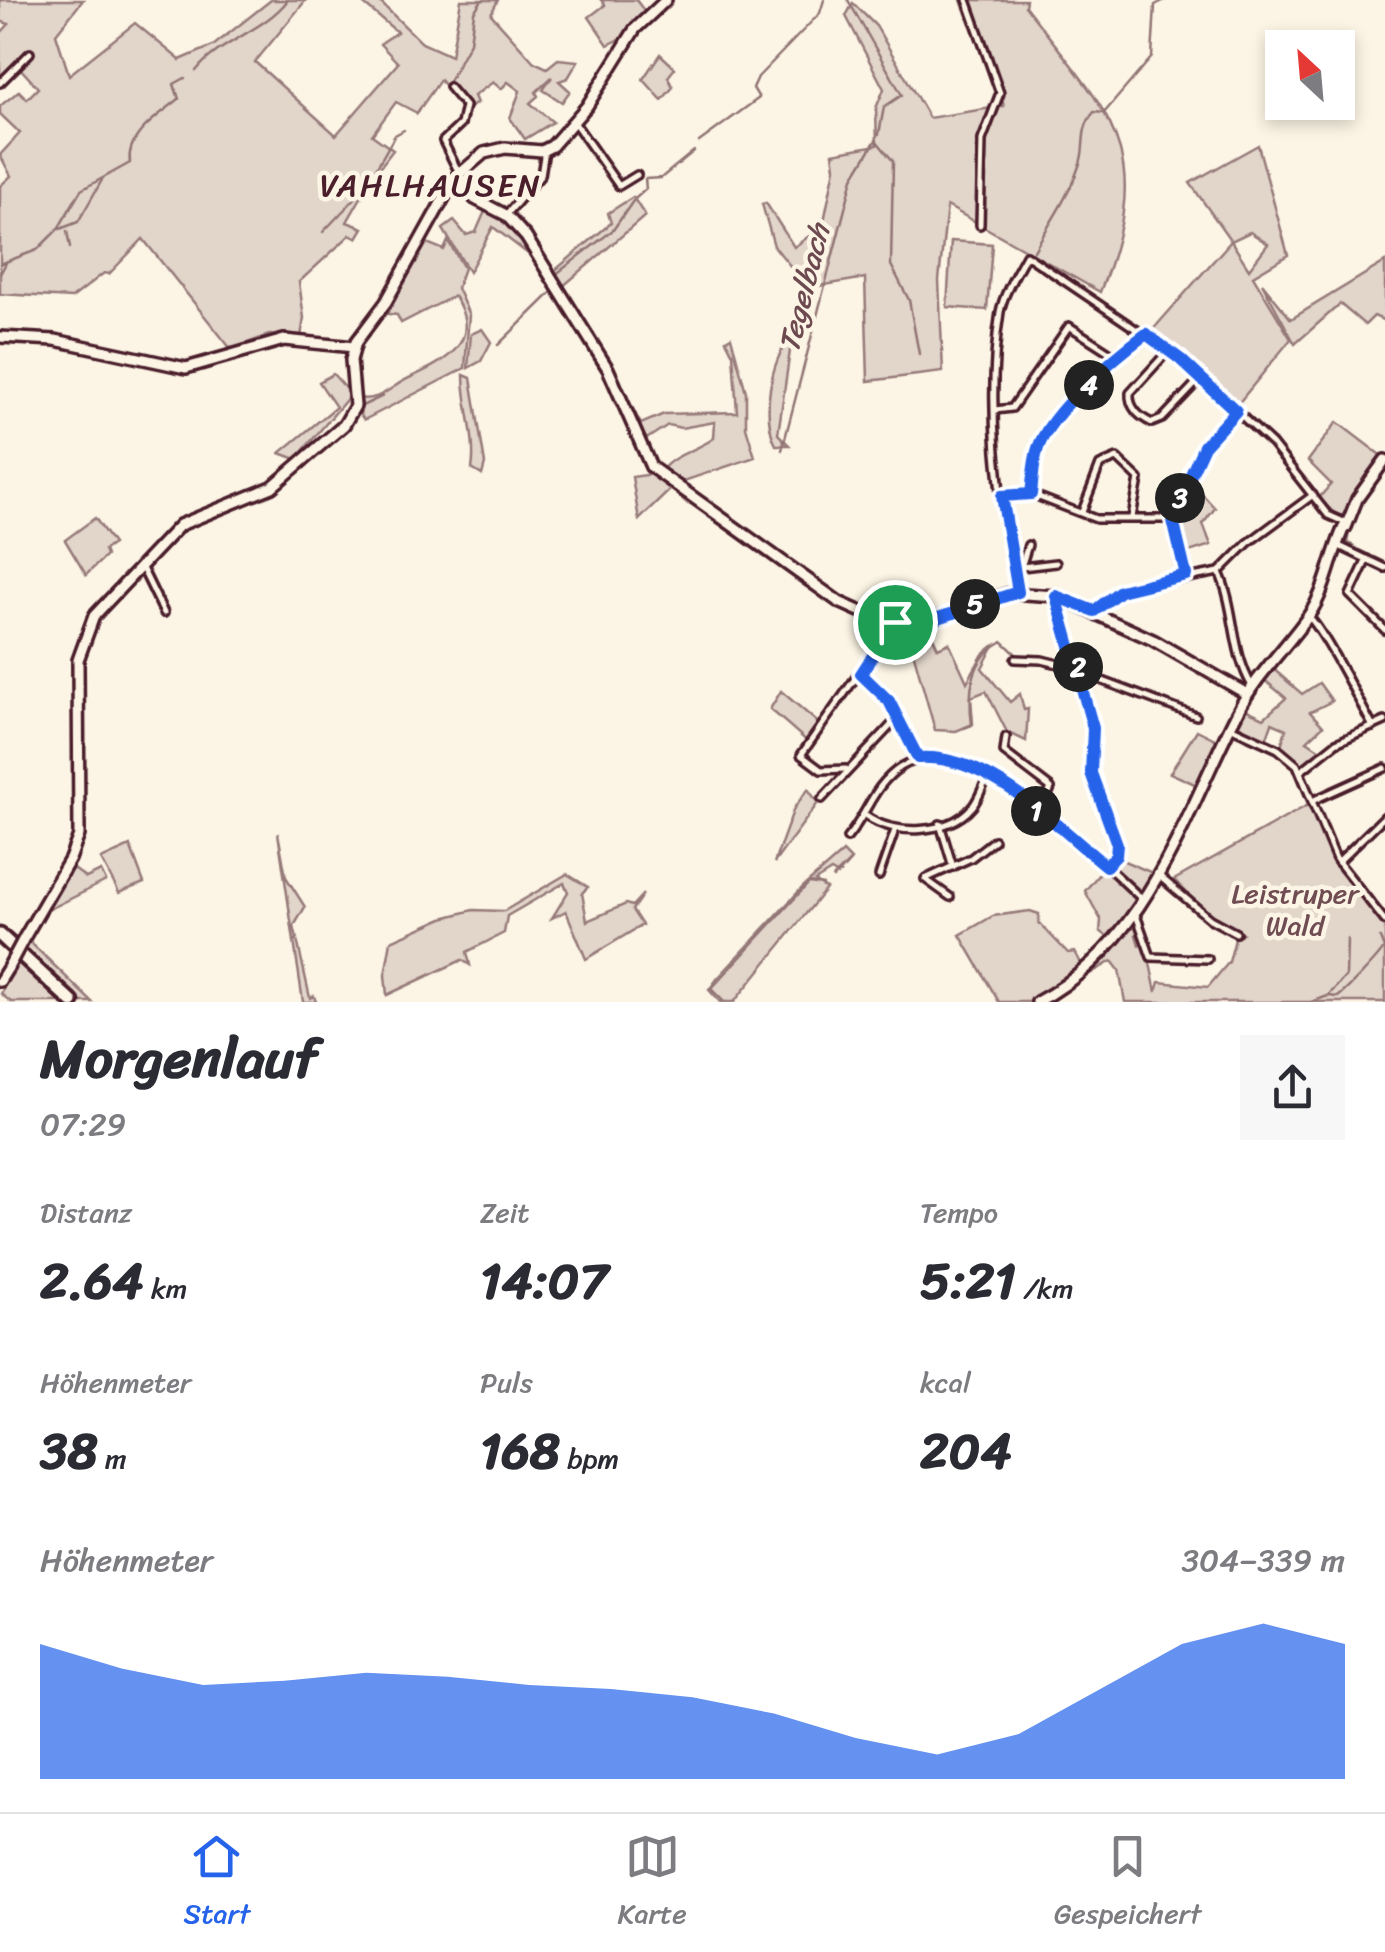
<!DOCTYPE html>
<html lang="de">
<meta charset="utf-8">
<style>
body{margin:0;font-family:Sriracha,sans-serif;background:#f7f7f7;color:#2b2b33;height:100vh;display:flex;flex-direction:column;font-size:38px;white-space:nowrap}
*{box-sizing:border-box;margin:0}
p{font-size:32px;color:#7c7c81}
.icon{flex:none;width:55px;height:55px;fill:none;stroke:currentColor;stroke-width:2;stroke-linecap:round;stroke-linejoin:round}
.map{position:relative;height:1002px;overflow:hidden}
.panel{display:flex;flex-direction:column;background:#fff;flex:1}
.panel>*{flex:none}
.needle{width:65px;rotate:334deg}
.tools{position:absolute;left:1265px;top:30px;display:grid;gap:20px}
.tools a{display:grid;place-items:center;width:90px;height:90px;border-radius:0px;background:#fff;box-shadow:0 5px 15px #0003;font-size:50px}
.pin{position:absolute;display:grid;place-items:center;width:85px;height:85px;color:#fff;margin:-42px;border:5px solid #fff;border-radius:50%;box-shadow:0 2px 10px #0007}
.km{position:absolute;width:50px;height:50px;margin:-25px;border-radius:50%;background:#222;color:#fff;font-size:28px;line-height:50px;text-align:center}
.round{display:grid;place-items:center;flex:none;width:105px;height:105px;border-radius:0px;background:#f7f7f7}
.overview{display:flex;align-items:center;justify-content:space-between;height:170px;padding:0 40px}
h1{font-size:55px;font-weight:700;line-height:75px}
.stats{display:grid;grid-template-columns:repeat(3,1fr);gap:15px;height:170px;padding:10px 40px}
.stats div{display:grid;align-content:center}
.stats b{font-size:50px;font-weight:700}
.stats small{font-size:28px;font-weight:400}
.stats p{font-size:28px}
.chart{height:280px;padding:20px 40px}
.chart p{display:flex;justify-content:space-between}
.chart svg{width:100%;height:180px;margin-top:10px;fill:#2563eb;opacity:.7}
.tabs{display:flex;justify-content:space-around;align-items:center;height:140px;border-top:2px solid #e1e1e2;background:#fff;font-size:28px;color:#7c7c81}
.tabs a{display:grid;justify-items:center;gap:5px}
.tabs .current{color:#2563eb}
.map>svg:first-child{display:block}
.green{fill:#e2d5ca;stroke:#967a7a;stroke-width:2.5;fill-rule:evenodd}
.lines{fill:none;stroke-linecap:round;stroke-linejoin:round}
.stream{stroke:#917474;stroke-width:2.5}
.street-casing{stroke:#4a1f2b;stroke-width:12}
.secondary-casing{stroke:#4a1f2b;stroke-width:16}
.primary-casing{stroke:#4a1f2b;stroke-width:19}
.street{stroke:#fcf5e5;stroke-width:5}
.secondary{stroke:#fcf5e5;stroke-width:9}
.primary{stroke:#fcf5e5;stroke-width:11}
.secondary-bridge-casing{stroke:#4a1f2b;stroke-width:16;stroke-linecap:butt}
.secondary-bridge{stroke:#fcf5e5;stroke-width:9}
.route-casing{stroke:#fff;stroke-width:20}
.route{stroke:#2563eb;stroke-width:12}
.labels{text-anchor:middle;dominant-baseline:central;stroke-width:9;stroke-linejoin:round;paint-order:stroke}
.park-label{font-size:28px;fill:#704c53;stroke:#fcf5e5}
.water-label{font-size:30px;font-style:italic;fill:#6d4950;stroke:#fcf5e5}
.quarter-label{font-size:32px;letter-spacing:2.5px;fill:#4a1f2b;stroke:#fcf5e5}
</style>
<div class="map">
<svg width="1385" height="1002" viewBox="0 0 1385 1002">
<rect width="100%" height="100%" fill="#fcf5e5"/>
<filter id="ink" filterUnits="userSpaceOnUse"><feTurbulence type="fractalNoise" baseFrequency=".01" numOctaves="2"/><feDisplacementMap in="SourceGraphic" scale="20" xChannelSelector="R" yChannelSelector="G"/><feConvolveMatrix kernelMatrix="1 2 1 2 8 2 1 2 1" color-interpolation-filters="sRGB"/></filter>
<g filter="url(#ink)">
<!-- green -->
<g class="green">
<path d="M0 0H83L56 34 69 75 135 23 180 60 213 46 271 0H306L255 62 336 135 398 63 380 44 397 32 359 0H378L422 43 451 56 461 0H498L491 14 534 62 547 68 558 59 578 61 568 78 559 81 570 91 562 102 543 90 552 77 536 92 538 96 530 103 553 122 525 139 510 118 520 91 508 82 501 89 493 82 474 96 477 103 465 111 440 80 417 113 396 102 372 135 393 150C373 175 363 194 347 222L363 228 357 238 350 235 299 282 304 318 301 337 269 335 231 349 143 239 109 274 104 273 72 298 0 294V186L11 176 0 155 20 133 0 114V106L19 91 27 99 38 88 18 66 0 80V34L9 24 0 21Z"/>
<polygon points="601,0 636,0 645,12 626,36 608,45 589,17 605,5"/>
<path d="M961 0H1026L1025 6C1109 115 1157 149 1100 292L947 206 939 280 943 372 868 381 865 278 808 288 774 246 762 204 766 203 794 247 823 226 835 168 833 153 877 145 876 108 884 89 846 16 853 3 876 26 929 118 1004 106 978 28 970 24Z"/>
<polygon points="660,54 675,68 668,77 673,87 662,100 643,79"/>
<path d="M1258 145 1288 255 1253 276 1291 339 1237 405 1149 334 1231 241 1190 183ZM1250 232 1268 244 1249 269 1231 241Z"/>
<polygon points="633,197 645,216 561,288 553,272 611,223 608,213"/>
<polygon points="486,209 506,218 535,253 532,257 493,227 469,272 443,229 454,221 466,235 476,232"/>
<path d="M422 241 444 250 448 241 464 268 457 288 469 315 465 368 364 420 357 410 358 398C380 402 390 387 409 378 447 361 484 341 454 296L401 323 397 315 381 313Z"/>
<polygon points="951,241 992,244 987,310 947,307"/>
<polygon points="1385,262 1385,321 1374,316 1365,325 1340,304 1295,344 1262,283 1291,319"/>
<polygon points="482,329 491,342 481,361 468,368 471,334"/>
<path d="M731 337 746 392V427L755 457 681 482 662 470C674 454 698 450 714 438L715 422 681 428 668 425 642 442 629 413 633 409 641 424 664 414 737 412 733 354 726 340Z"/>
<path d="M792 337 778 434 789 445H776C761 417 770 357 792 337Z"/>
<polygon points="333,374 351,394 296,459 280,453 336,407 319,382"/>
<path d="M464 375 471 378 485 464 482 475 472 469C477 439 464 406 464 375Z"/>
<polygon points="1337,422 1383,457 1345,514 1338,517 1319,498 1331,484 1308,461"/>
<polygon points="653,474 686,496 687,503 671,489 639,520 632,477"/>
<polygon points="1191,482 1215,508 1203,524 1211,545 1183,554 1174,520"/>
<polygon points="95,518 113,544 104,550 106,556 86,575 65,540"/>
<polygon points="897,625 927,625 938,648 949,643 967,682 983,654 994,645 982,668 1010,702 1020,694 1024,710 1028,709 1026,741 1007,732 986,691 971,697 973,724 956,731 935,730 907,630 894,630"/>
<polygon points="1271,667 1302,694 1319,683 1332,701 1310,712 1323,726 1307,741 1322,751 1303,767 1281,746 1286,729 1272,723 1266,740 1238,725 1243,708 1264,718 1286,698 1262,678"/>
<polygon points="781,691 823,727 809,743 770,709"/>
<polygon points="1197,730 1217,740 1197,785 1170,773"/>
<polygon points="808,789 818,803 774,863 794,808"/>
<polygon points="1308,805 1343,874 1385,923 1385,1002 1125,1002 1119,970 1112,961 1088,975 1109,956 1138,916 1143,932 1136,935 1139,945 1146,944 1156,992 1159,982 1208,987 1229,962 1236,935 1242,933 1212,918 1174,880"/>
<polygon points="278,833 286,877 305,907 294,926 310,998 314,996 316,1002 303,1002"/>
<polygon points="130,846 144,883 119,893 101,859"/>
<polygon points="843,852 851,860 838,875 831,871 815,881 826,889 734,1002 720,1002 709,990 717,979 803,887"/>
<polygon points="1117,858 1155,874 1141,893 1114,870"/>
<polygon points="70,866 86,878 101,871 106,881 42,913"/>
<polygon points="1103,869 1137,901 1113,941 1100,931 1101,920 1085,891"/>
<polygon points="567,874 588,887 582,893 587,921 626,904 632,906 643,894 632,910 642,925 586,959 566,911 552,918 568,892 564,883 507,916 504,933 467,952 470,965 462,960 387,995 385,975 391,941 443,918 473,910 504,911"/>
<polygon points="1030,911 1039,914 1039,923 1068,953 1075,952 1084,969 1029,1002 999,1002 960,935 993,916"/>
<polygon points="28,940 92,1002 78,1002 23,949"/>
<polygon points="17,959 62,1002 11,1002 1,994"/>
</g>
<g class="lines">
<!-- stream -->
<g class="stream">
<polyline points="848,0 902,95 884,107 879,134"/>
<path d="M196 71C219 41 263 32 288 0"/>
<polyline points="449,81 470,42 474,12 482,0"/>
<polyline points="417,114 420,108"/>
<polyline points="699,142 759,98 753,88 758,77 820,13 824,0"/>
<polyline points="636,198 646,189 645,179 661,178 694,151"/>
<polyline points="60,229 78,222 102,180"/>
<polyline points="67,231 70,248"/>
<polyline points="323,232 365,188 395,135 404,130"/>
<path d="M1034 251C1049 224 1069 196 1079 166 1087 147 1078 131 1094 112L1104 113 1152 57 1155 5 1165 0"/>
<path d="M0 264 37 250 58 229 81 190 130 163C125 135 160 115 179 99L174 84 185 78"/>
<polyline points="0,274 6,263"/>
<polyline points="555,275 613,230 633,201"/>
<polyline points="498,345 554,290"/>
<polyline points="360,414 362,406 383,396"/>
<polyline points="348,426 357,416"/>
<polyline points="782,450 853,178 876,140 893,161 891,265 909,300 919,354"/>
<polyline points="1353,520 1367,492"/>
<polyline points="1350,527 1347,543 1354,546"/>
<polyline points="1354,579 1346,596 1385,636"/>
<polyline points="1002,641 1018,656 1029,657"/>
<path d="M964 728 972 725C968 693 970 659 1001 642"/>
<polyline points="833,878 850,861"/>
<path d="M1328 996 1338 997C1346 991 1379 957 1384 948L1380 938"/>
<polyline points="724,1002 711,989 809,883 823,885"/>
<polyline points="1311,1002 1328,996 1346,976 1347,939"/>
</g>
<!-- street casing -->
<g class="street-casing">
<g id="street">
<polyline points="967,0 1000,93 982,140 980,225"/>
<polyline points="0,83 30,53"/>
<polyline points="449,87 465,106 461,124 443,141 459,173"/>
<polyline points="574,122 619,186 637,175"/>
<polyline points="507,214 541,175 545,150"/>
<path d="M1169 350 1130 393C1129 407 1139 417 1152 423L1162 419 1201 378"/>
<polyline points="995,410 1012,408 1069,326 1117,357"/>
<polyline points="1031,494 1096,519 1172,519"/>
<path d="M1003 496 1031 494C1033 479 1033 462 1038 448 1051 411 1115 357 1146 335"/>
<polyline points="1082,512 1100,465 1117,458 1139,479 1132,517"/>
<polyline points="1337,545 1385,568"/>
<polyline points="1367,559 1350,595 1385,630"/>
<polyline points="1022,564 1028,545"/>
<polyline points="142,568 164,613"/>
<polyline points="1013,568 1056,563"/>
<path d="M1219 572C1236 609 1231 651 1252 686"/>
<polyline points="1186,575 1172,516 1203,446 1236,411"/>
<path d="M1019 591C997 504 986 401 1000 312 1004 292 1017 272 1026 255L1180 359 1272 444 1328 515 1346 523"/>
<polyline points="1056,598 1093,728 1091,773 1117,844 1116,856 1106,866"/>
<polyline points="1095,611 1119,591 1219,572 1248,543 1313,495"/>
<path d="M1308 616C1322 627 1361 705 1373 727"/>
<polyline points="1015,659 1042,660 1079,669"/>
<polyline points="1079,672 1196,716"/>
<polyline points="861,674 889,701 917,757"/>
<polyline points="1230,727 1278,749 1297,765 1336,859 1385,921"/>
<polyline points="1006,737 1004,752 1051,788 1040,813"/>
<polyline points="846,769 821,770 801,755 895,622"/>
<polyline points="1301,771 1336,743 1385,721"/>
<polyline points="822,799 896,720"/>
<polyline points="1312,801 1385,768"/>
<path d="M866 816C893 836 949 835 972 807 979 799 982 787 988 777"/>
<polyline points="940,824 953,867"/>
<path d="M847 838C867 815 873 785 901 767 964 726 1098 858 1143 900"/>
<polyline points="1338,862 1385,816"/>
<polyline points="1158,875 1210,919 1236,933"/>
<polyline points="879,876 895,830"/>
<polyline points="950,897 925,879 971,858 994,840"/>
<polyline points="1135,912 1151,957 1208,959"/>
</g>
</g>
<!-- secondary casing -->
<g class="secondary-casing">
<g id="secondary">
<polyline points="456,177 475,199 506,215 526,237 608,369 651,467 839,602 877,619 909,622 948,615 1009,593 1056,596 1153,640 1247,694"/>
<polyline points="0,337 55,340 186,368 284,340 354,347"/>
<polyline points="1346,527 1357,499 1385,460"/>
<polyline points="24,938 70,859 79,835 78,660 94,616 180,525 272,487 344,425 355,406 351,360 356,342 386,302 455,178 484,153 505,148 542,151 552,146 587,106 635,29 666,0"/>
<polyline points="0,981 8,968"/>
<path d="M1037 1002C1148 943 1183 818 1237 713 1255 676 1286 648 1309 615 1328 587 1331 552 1346 523"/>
</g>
</g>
<!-- primary casing -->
<g class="primary-casing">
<polyline id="primary" points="0,935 72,1002"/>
</g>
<!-- street -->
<use href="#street" class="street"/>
<!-- secondary -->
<use href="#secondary" class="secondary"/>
<!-- primary -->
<use href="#primary" class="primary"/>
<!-- secondary-bridge casing -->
<g class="secondary-bridge-casing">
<polyline id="secondary-bridge" points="8,968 24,938"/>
</g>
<!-- secondary-bridge -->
<use href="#secondary-bridge" class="secondary-bridge"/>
</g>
</g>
<g class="lines" filter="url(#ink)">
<!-- route casing -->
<g class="route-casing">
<path id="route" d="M1146 334 1180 359 1236 411 1204 446 1172 516 1186 575 1120 591 1094 611 1056 596 1093 728 1091 773 1117 844 1116 856 1106 866C1055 825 988 753 918 758L889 701 861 674 895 622 932 620 1018 592 1002 496 1031 494C1033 479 1033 462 1038 448 1051 411 1115 357 1146 334Z"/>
</g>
<!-- route -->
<use href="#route" class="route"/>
</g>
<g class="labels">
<!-- park labels -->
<g class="park-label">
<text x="1295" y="893">Leistruper<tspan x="1295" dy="32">Wald</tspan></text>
</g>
<!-- water labels -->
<g class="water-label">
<text transform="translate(804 288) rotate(-76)">Tegelbach</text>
</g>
<!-- quarter labels -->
<g class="quarter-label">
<text x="431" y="185">VAHLHAUSEN</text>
</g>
</g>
</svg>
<div class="tools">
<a><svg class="needle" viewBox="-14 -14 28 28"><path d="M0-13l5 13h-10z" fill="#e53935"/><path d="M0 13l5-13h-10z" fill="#7c7c81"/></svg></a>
</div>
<div class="pin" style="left:895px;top:622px;background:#1e9e55"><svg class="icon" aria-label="arrive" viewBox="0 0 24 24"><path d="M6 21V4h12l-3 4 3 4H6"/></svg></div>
<b class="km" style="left:1036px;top:811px">1</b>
<b class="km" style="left:1078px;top:667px">2</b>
<b class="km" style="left:1180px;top:498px">3</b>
<b class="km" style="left:1089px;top:385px">4</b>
<b class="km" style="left:975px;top:604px">5</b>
</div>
<section class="panel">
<div class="overview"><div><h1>Morgenlauf</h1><p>07:29</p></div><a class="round"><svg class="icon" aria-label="share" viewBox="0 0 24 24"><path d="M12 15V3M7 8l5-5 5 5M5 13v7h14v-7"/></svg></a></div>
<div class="stats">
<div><p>Distanz</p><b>2.64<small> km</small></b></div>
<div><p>Zeit</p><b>14:07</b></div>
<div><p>Tempo</p><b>5:21<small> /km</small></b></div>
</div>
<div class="stats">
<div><p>Höhenmeter</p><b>38<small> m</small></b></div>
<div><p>Puls</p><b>168<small> bpm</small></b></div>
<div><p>kcal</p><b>204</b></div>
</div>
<div class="chart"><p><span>Höhenmeter</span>304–339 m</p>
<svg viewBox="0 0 160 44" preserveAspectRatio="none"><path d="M0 44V11L10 17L20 21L30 20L40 18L50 19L60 21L70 22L80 24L90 28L100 34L110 38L120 33L130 22L140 11L150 6L160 11V44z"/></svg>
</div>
</section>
<nav class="tabs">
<a class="current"><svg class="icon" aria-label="home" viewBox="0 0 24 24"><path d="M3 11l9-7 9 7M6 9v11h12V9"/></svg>Start</a>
<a><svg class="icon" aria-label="map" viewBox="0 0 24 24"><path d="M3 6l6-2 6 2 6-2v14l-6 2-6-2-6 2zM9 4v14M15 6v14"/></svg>Karte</a>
<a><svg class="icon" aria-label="saved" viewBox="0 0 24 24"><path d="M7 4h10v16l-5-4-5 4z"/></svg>Gespeichert</a>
</nav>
